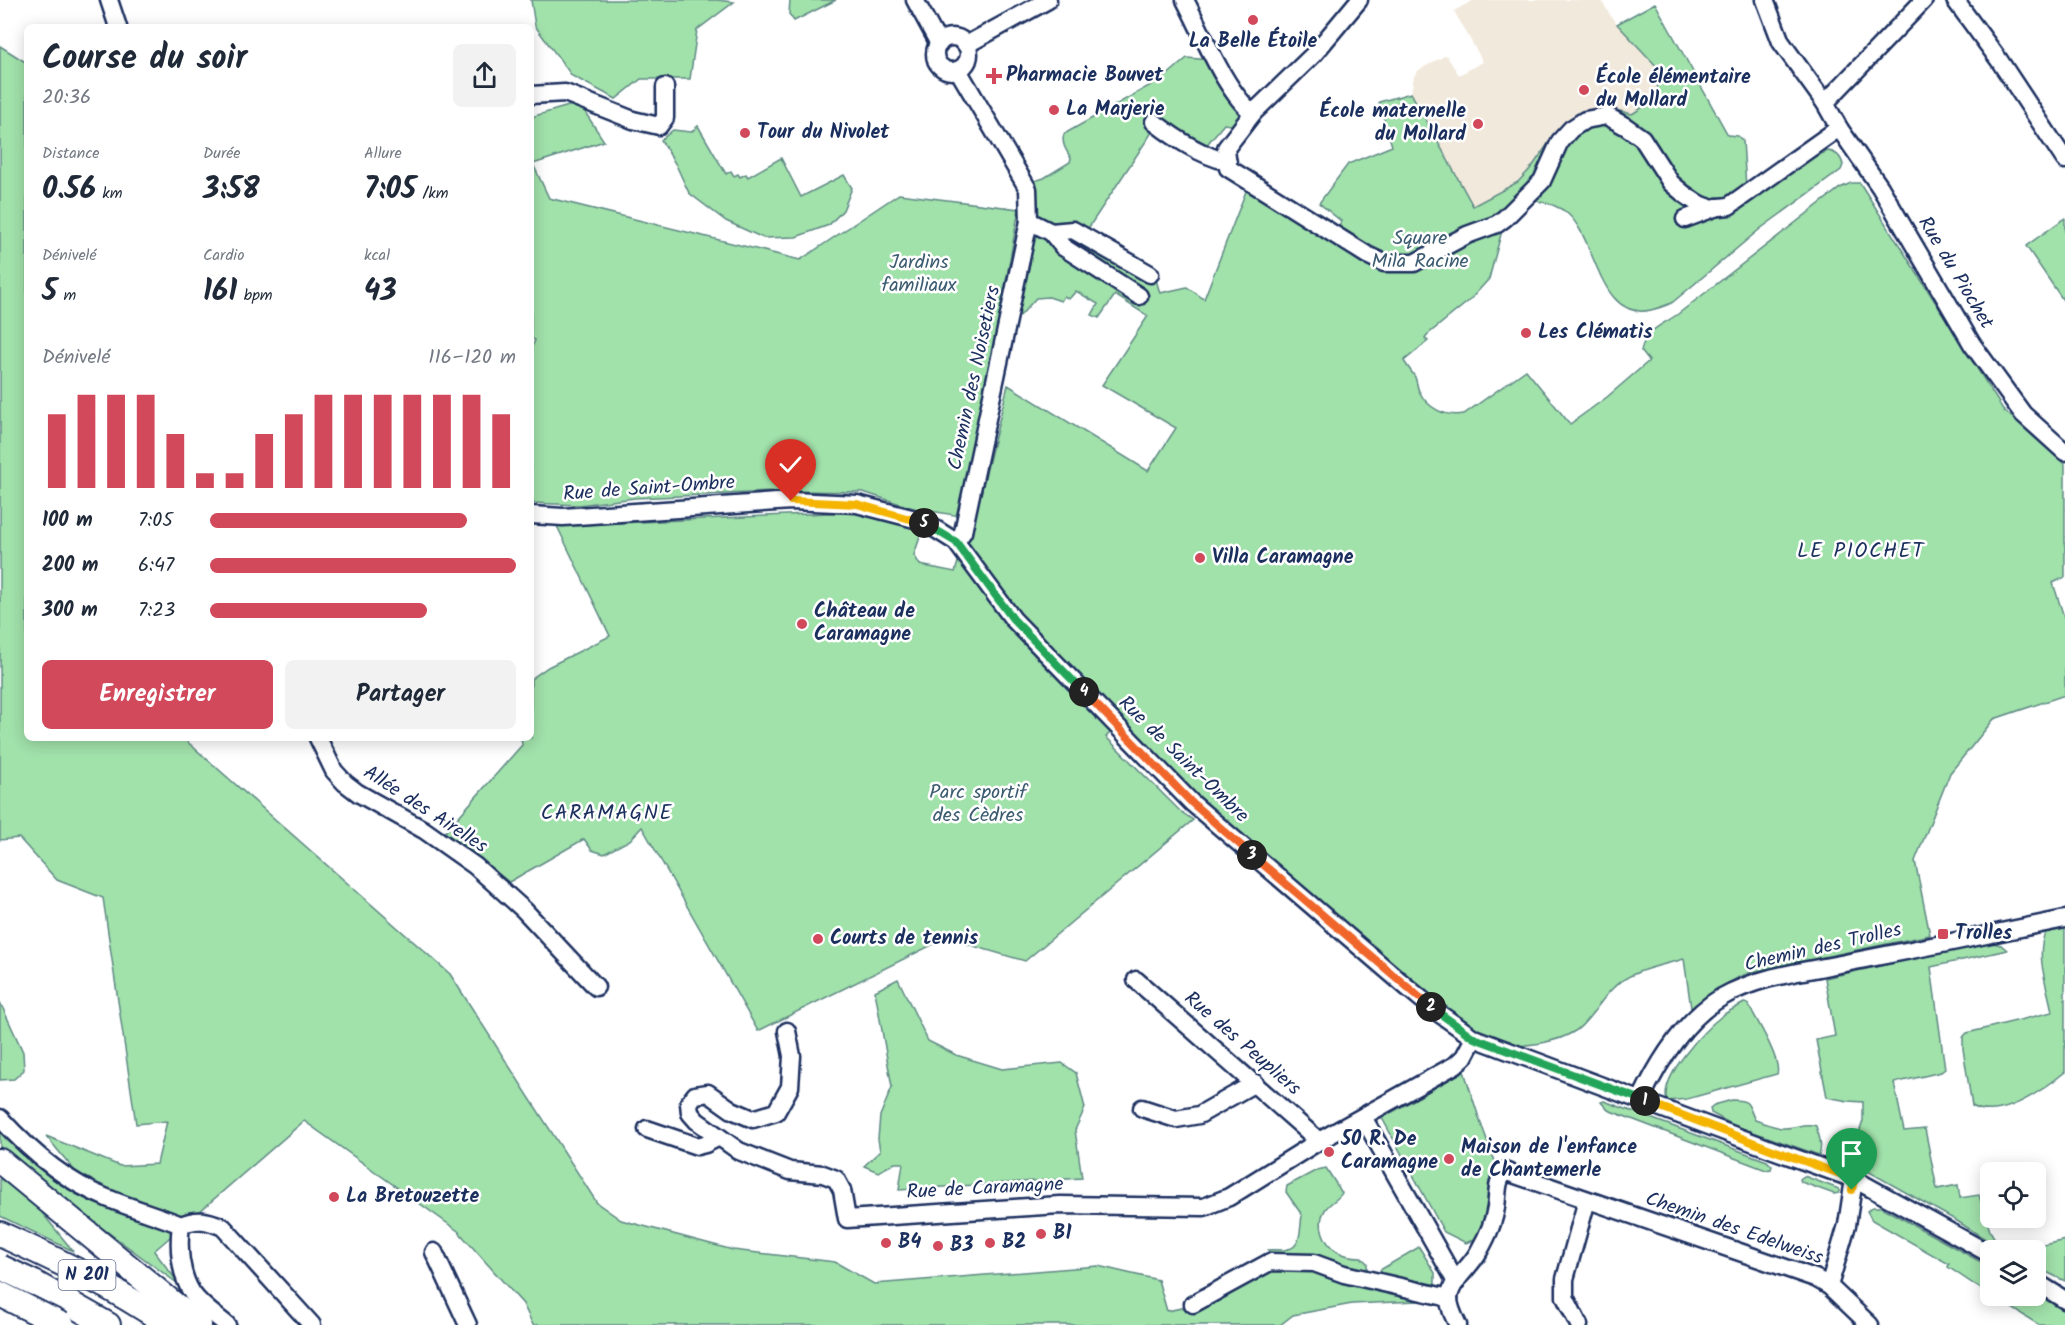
<!DOCTYPE html>
<html lang="fr">
<meta charset="utf-8">
<style>
body{margin:0;font-family:Kalam,sans-serif;background:#f2f2f3;color:#1f2937;height:100vh;display:flex;flex-direction:column;font-size:22px;white-space:nowrap}
*{box-sizing:border-box;margin:0}
p{font-size:20px;color:#747a83}
.icon{flex:none;width:33px;height:33px;fill:none;stroke:currentColor;stroke-width:2;stroke-linecap:round;stroke-linejoin:round}
.map{position:relative;flex:1;overflow:hidden}
.sheet{position:absolute;left:24px;top:24px;width:510px;height:717px;display:flex;flex-direction:column;background:#fff;border-radius:9px;box-shadow:0 3px 15px #0003}
.sheet>*{flex:none}
.tools{position:absolute;left:1980px;top:1162px;display:grid;gap:12px}
.tools a{display:grid;place-items:center;width:66px;height:66px;border-radius:9px;background:#fff;box-shadow:0 3px 15px #0003;font-size:30px}
.pin{position:absolute;display:grid;place-items:center;width:51px;height:51px;color:#fff;margin:-62px -26px;border-radius:50% 50% 50% 0;rotate:-45deg;box-shadow:0 0 6px #0007}
.pin .icon{rotate:45deg}
.km{position:absolute;width:30px;height:30px;margin:-15px;border-radius:50%;background:#222;color:#fff;font-size:16px;line-height:30px;text-align:center}
.round{display:grid;place-items:center;flex:none;width:63px;height:63px;border-radius:9px;background:#f2f2f3}
.overview{display:flex;align-items:center;justify-content:space-between;height:102px;padding:0 18px}
h1{font-size:33px;font-weight:800;line-height:45px}
.figures{display:grid;grid-template-columns:repeat(3,1fr);gap:9px;height:102px;padding:6px 18px}
.figures div{display:grid;align-content:center}
.figures b{font-size:30px;font-weight:800}
.figures small{font-size:16px;font-weight:400}
.figures p{font-size:16px}
.chart{height:168px;padding:12px 18px}
.chart p{display:flex;justify-content:space-between}
.chart svg{width:100%;height:108px;margin-top:6px;stroke:#d1495b;stroke-width:6}
.action{display:flex;gap:12px;margin-top:auto;padding:12px 18px}
.action a{flex:1;height:69px;border-radius:9px;background:#d1495b;color:#fff;font-size:24px;font-weight:800;line-height:69px;text-align:center}
.action a+a{background:#f2f2f3;color:#1f2937}
ul{padding:0 18px;list-style:none;font-size:20px}
li{display:grid;grid-template-columns:96px 72px 1fr;align-items:center;height:45px}
li i{height:15px;border-radius:8px;background:#d1495b}
.map>svg:first-child{display:block}
.built{fill:#f1e9db}
.green{fill:#a1e1aa;stroke:#5e8884;stroke-width:1.5}
.lines{fill:none;stroke-linecap:round;stroke-linejoin:round}
.minor-casing{stroke:#1b2f5e;stroke-width:21}
.highway-casing{stroke:#1b2f5e;stroke-width:28}
.minor{stroke:#fff;stroke-width:16}
.highway{stroke:#fff;stroke-width:24}
.rail-casing{stroke:#1b2f5e;stroke-width:7}
.rail{stroke:#fff;stroke-width:4.5;stroke-dasharray:14;stroke-linecap:butt}
.highway-bridge-casing{stroke:#1b2f5e;stroke-width:28;stroke-linecap:butt}
.highway-bridge{stroke:#fff;stroke-width:24}
.split-1-casing{stroke:#fff;stroke-width:12}
.split-2-casing{stroke:#fff;stroke-width:12}
.split-3-casing{stroke:#fff;stroke-width:12}
.split-4-casing{stroke:#fff;stroke-width:12}
.split-5-casing{stroke:#fff;stroke-width:12}
.split-6-casing{stroke:#fff;stroke-width:12}
.split-1{stroke:#f5b400;stroke-width:8}
.split-2{stroke:#22a559;stroke-width:8}
.split-3{stroke:#f0652b;stroke-width:8}
.split-4{stroke:#f0652b;stroke-width:8}
.split-5{stroke:#22a559;stroke-width:8}
.split-6{stroke:#f5b400;stroke-width:8}
.poi-dot{fill:#d1495b;stroke:#fff;stroke-width:2}
.labels{text-anchor:middle;dominant-baseline:central;stroke-width:5;stroke-linejoin:round;paint-order:stroke}
.shield{fill:#fff;stroke:#5f6d8e;stroke-width:1.5}
.shield-label{font-size:18px;font-weight:bold;fill:#1b2f5e}
.poi-label{font-size:20px;font-weight:bold;fill:#1b2f5e;stroke:#fff;text-anchor:start}
.park-label{font-size:20px;fill:#3c5c71;stroke:#fff}
.street-label{font-size:20px;fill:#1b2f5e;stroke:#fff}
.neighbourhood-label{font-size:21px;letter-spacing:1.5px;fill:#1b2f5e;stroke:#fff}
</style>
<div class="map">
<svg width="2065" height="1325" viewBox="0 0 2065 1325">
<rect width="100%" height="100%" fill="#fff"/>
<filter id="ink" filterUnits="userSpaceOnUse"><feTurbulence type="fractalNoise" baseFrequency=".0167" numOctaves="2"/><feDisplacementMap in="SourceGraphic" scale="12" xChannelSelector="R" yChannelSelector="G"/><feConvolveMatrix kernelMatrix="1 2 1 2 8 2 1 2 1" color-interpolation-filters="sRGB"/></filter>
<g filter="url(#ink)">
<!-- built -->
<polygon class="built" points="1474,0 1601,0 1612,18 1659,69 1659,80 1655,97 1645,107 1632,114 1552,138 1532,167 1518,182 1473,206 1411,93 1414,76 1419,70 1446,55 1459,75 1483,62 1454,11"/>
<!-- green -->
<g class="green">
<polygon points="531,0 717,0 734,2 697,30 690,79 641,79 616,99 572,76 535,26"/>
<polygon points="790,0 836,0 794,21 789,14"/>
<path d="M1655 3 1728 135 1738 136 1743 141 1746 187 1828 151C1836 152 1841 156 1843 165L1841 170 1760 229 1673 302C1666 306 1659 308 1651 310 1599 322 1597 240 1568 214 1557 204 1544 203 1530 199L1504 223 1489 279 1470 300 1427 335 1425 338 1428 341 1404 361C1407 366 1412 372 1415 377 1417 382 1417 387 1419 391 1428 409 1445 417 1464 414L1526 370 1570 424 1607 397 1649 361 1641 351C1646 329 1661 326 1678 314L1840 188 1851 183H1860L2004 411 2043 441 2065 464V577L2053 583 2065 620V695L1994 719 1950 773 1915 861 1930 935 1752 972 1739 977 1691 1008 1684 959C1660 966 1630 970 1612 989 1601 1000 1587 1024 1575 1031 1555 1044 1526 1045 1503 1047L1439 1005 1192 797 1020 620 967 550 965 540 973 514 976 513 1008 385 1148 471 1176 428 1102 385 1148 316 1115 295 1099 318 1092 315 1098 304 1076 291 1069 299 1064 296 1061 301 1049 297 1036 298 1020 316 1015 315 1031 182 1044 178 1070 162 1071 158C1066 150 1061 143 1064 134L1165 77 1187 58 1212 60 1240 117 1236 126 1224 124 1204 148 1160 120 1085 233 1154 273 1160 293 1187 287 1204 299 1248 186 1337 231 1341 221 1319 203 1348 164 1392 146 1379 102 1411 93 1473 206 1518 182 1532 167 1552 138 1590 112 1608 108 1632 114C1653 102 1660 93 1659 69L1617 24Z"/>
<polygon points="0,46 27,63 27,738 183,738 450,974 597,1203 621,1220 733,1250 835,1262 874,1284 1098,1266 1158,1280 1167,1311 1214,1301 1261,1272 1299,1268 1418,1301 1352,1304 1293,1315 1280,1325 533,1325 523,1304 458,1231 304,1121 154,1251 181,1286 7,1158 0,1151 0,1128 100,1201 46,1136 120,1166 157,1164 167,1121 136,1124 103,898 57,880 19,838 0,840"/>
<polygon points="579,103 604,141 533,164 549,198 800,260 899,194 1019,209 991,365 960,516 913,508 863,492 793,491 635,498 579,505 531,503 531,349 535,340 531,338 531,117"/>
<polygon points="698,126 726,174 731,171 734,176 738,174 740,177 746,174 748,177 781,158 801,197 844,175 852,188 843,210 829,225 796,237 763,238 726,221 689,193 676,165 661,140 673,130 691,132"/>
<polygon points="2065,218 2065,303 2026,246"/>
<polygon points="850,512 923,528 914,555 920,565 955,572 961,552 1113,730 1106,737 1180,811 1193,820 1025,961 946,938 758,1031 642,827 630,840 604,854 592,850 584,839 509,882 445,832 522,745 521,738 531,738 531,679 548,667 610,636 557,526"/>
<path d="M2065 928V1072C2043 1090 2000 1122 1972 1106L1963 1049V1037L1967 1033 2052 1012C2048 988 2035 957 2045 933Z"/>
<polygon points="1989,942 2001,945 2007,950 1931,967 1945,1069 1941,1072 1894,1083 1904,1131 1925,1129 1937,1189 1958,1185 1960,1198 1979,1195 1990,1231 2001,1249 1957,1221 1855,1164 1851,1157 1863,1121 1863,1102 1848,1101 1827,1097 1816,1040 1835,1036 1825,978"/>
<polygon points="898,979 928,1041 956,1055 1002,1069 1062,1063 1076,1073 1085,1108 1075,1130 1082,1178 899,1190 903,1163 895,1163 878,1172 864,1166 880,1151 878,1139 880,1116 892,1087 875,991"/>
<polygon points="0,1002 23,1052 24,1070 14,1079 0,1080"/>
<path d="M1744 1003 1748 1004C1755 1017 1782 1061 1777 1074L1687 1099 1667 1101C1659 1077 1705 1029 1723 1015 1729 1011 1737 1007 1744 1003Z"/>
<polygon points="1464,1071 1480,1121 1495,1161 1488,1221 1477,1238 1466,1243 1444,1232 1382,1118"/>
<path d="M1732 1100C1752 1100 1747 1105 1755 1120 1764 1123 1775 1128 1785 1128 1796 1128 1806 1122 1816 1126 1819 1136 1823 1145 1819 1155L1733 1125 1711 1113 1710 1108 1714 1105Z"/>
<polygon points="1604,1101 1767,1161 1772,1166 1771,1169 1766,1170 1608,1110 1601,1102"/>
<polygon points="0,1168 22,1188 73,1251 0,1216"/>
<path d="M1326 1168 1342 1193C1338 1200 1330 1202 1325 1210 1316 1224 1324 1244 1338 1252 1345 1256 1354 1257 1361 1257L1367 1263V1271L1270 1255 1268 1250C1275 1249 1282 1251 1288 1249 1302 1247 1300 1226 1302 1215L1286 1192 1287 1186 1317 1170Z"/>
<polygon points="1804,1176 1839,1189 1839,1193 1834,1194 1801,1182 1800,1179"/>
<polygon points="1873,1207 1881,1207 1990,1267 1990,1295 1948,1267 1949,1264 1872,1220 1867,1211"/>
<polygon points="2065,1240 2065,1281 2036,1267 2036,1251 2026,1251 2026,1249"/>
<polygon points="1419,1247 1435,1273 1435,1284 1424,1285 1385,1277 1380,1270"/>
<polygon points="2036,1292 2065,1311 2065,1325 2039,1325 1993,1296 2036,1296"/>
</g>
<g class="lines">
<!-- minor casing -->
<g class="minor-casing">
<g id="minor">
<polyline points="109,0 118,27"/>
<polyline points="915,0 939,44"/>
<path d="M1185 0C1202 32 1226 93 1253 113"/>
<polyline points="1359,0 1314,54 1253,113 1226,148 1228,168 1367,255 1384,263 1414,263 1467,235 1497,224 1505,218 1542,181 1560,141 1571,129 1585,120 1607,116 1625,126 1642,138 1671,183 1684,194 1697,203 1710,208 1729,206 1839,128"/>
<polyline points="1765,0 1781,42 1825,103 1839,128 1880,187 1972,344 2023,414 2065,452"/>
<polyline points="1955,0 1999,60 2065,160"/>
<circle cx="952" cy="54" r="17"/>
<polyline points="966,45 1048,0"/>
<polyline points="531,95 565,93 633,120 659,126 665,118 665,87"/>
<polyline points="1825,103 1924,0"/>
<path d="M1154 122C1176 139 1200 155 1228 162"/>
<polyline points="1685,219 1717,207"/>
<polyline points="1029,221 1051,232 1063,247 1139,296"/>
<polyline points="1051,232 1073,230 1150,274"/>
<polyline points="531,515 563,517 791,501 857,504 919,520 937,530 956,542 1013,619 1192,803 1408,988 1437,1012 1474,1038 1773,1150 1854,1179 1990,1254"/>
<polyline points="956,542 963,532 1029,221 1028,189 958,70"/>
<polyline points="318,738 334,771 345,783 358,793 424,830 475,866 524,910 596,987"/>
<polyline points="1136,980 1319,1141"/>
<polyline points="787,1031 792,1056 790,1087 776,1112 753,1119 732,1110 708,1093 695,1095 689,1103 690,1113 697,1121 739,1151 790,1171 823,1174 836,1179 842,1190 847,1219 1060,1205 1204,1207 1229,1197 1319,1141 1455,1065 1464,1057 1474,1038"/>
<path d="M1641 1099C1659 1061 1685 1019 1722 997 1760 975 1808 971 1850 962 1922 948 1993 934 2065 919"/>
<polyline points="1142,1108 1176,1119 1199,1115 1255,1083"/>
<polyline points="1363,1117 1456,1282"/>
<path d="M0 1118C29 1150 66 1182 107 1198 131 1208 156 1215 181 1225 197 1218 207 1220 223 1227L312 1325"/>
<polyline points="647,1129 697,1146 705,1144 719,1137"/>
<path d="M181 1225C178 1247 180 1274 192 1293 201 1306 215 1315 227 1325"/>
<polyline points="434,1252 468,1325"/>
<polyline points="2036,1282 2065,1300"/>
<polyline points="1829,1286 1847,1225 1854,1179"/>
<polyline points="1193,1304 1270,1262 1314,1263 1344,1274 1449,1298"/>
<path d="M1458 1325C1454 1317 1449 1308 1449 1298 1451 1280 1471 1267 1479 1251 1487 1237 1494 1223 1496 1207 1498 1194 1496 1183 1504 1171L1815 1278 1829 1286 1870 1325"/>
<polyline points="1579,1325 1565,1297 1565,1279 1587,1200"/>
</g>
</g>
<!-- highway casing -->
<g class="highway-casing">
<g id="highway">
<polyline points="0,1161 199,1325"/>
<path d="M0 1234C59 1261 116 1288 169 1325"/>
<polyline points="34,1283 108,1325"/>
</g>
</g>
<!-- minor -->
<use href="#minor" class="minor"/>
<!-- highway -->
<use href="#highway" class="highway"/>
<!-- rail casing -->
<g class="rail-casing">
<g id="rail">
<polyline points="0,1260 51,1325"/>
<polyline points="0,1282 34,1325"/>
</g>
</g>
<!-- rail -->
<use href="#rail" class="rail"/>
<!-- highway-bridge casing -->
<g class="highway-bridge-casing">
<g id="highway-bridge">
<polyline points="0,1267 34,1283"/>
<polyline points="0,1294 62,1325"/>
</g>
</g>
<!-- highway-bridge -->
<use href="#highway-bridge" class="highway-bridge"/>
</g>
</g>
<g class="lines" filter="url(#ink)">
<!-- split-1 casing -->
<g class="split-1-casing">
<polyline id="split-1" points="1645,1101 1773,1150 1854,1179 1852,1190"/>
</g>
<!-- split-2 casing -->
<g class="split-2-casing">
<polyline id="split-2" points="1431,1007 1474,1038 1645,1101"/>
</g>
<!-- split-3 casing -->
<g class="split-3-casing">
<polyline id="split-3" points="1252,855 1431,1007"/>
</g>
<!-- split-4 casing -->
<g class="split-4-casing">
<polyline id="split-4" points="1084,692 1192,803 1252,855"/>
</g>
<!-- split-5 casing -->
<g class="split-5-casing">
<polyline id="split-5" points="924,523 956,542 1013,619 1084,692"/>
</g>
<!-- split-6 casing -->
<g class="split-6-casing">
<polyline id="split-6" points="791,501 857,504 924,523"/>
</g>
<!-- split-1 -->
<use href="#split-1" class="split-1"/>
<!-- split-2 -->
<use href="#split-2" class="split-2"/>
<!-- split-3 -->
<use href="#split-3" class="split-3"/>
<!-- split-4 -->
<use href="#split-4" class="split-4"/>
<!-- split-5 -->
<use href="#split-5" class="split-5"/>
<!-- split-6 -->
<use href="#split-6" class="split-6"/>
</g>
<!-- markers -->
<g class="poi-dot">
<circle cx="1253" cy="20" r="6"/>
<path d="M991 67h6v6h6v6h-6v6h-6v-6h-6v-6h6z"/>
<circle cx="1584" cy="90" r="6"/>
<circle cx="1054" cy="110" r="6"/>
<circle cx="1478" cy="124" r="6"/>
<circle cx="745" cy="133" r="6"/>
<circle cx="1526" cy="333" r="6"/>
<circle cx="1200" cy="558" r="6"/>
<circle cx="802" cy="624" r="6"/>
<rect x="1937" y="928" width="12" height="12" rx="3"/>
<circle cx="818" cy="939" r="6"/>
<circle cx="1329" cy="1152" r="6"/>
<circle cx="1449" cy="1159" r="6"/>
<circle cx="334" cy="1197" r="6"/>
<circle cx="1041" cy="1234" r="6"/>
<circle cx="886" cy="1243" r="6"/>
<circle cx="990" cy="1243" r="6"/>
<circle cx="938" cy="1246" r="6"/>
</g>
<g class="labels">
<!-- shield labels -->
<rect class="shield" x="58.5" y="1260" width="57" height="30" rx="4.5"/>
<g class="shield-label">
<text x="87" y="1275">N 201</text>
</g>
<!-- poi labels -->
<g class="poi-label">
<text x="1253" y="42" text-anchor="middle">La Belle Étoile</text>
<text x="1006" y="76">Pharmacie Bouvet</text>
<text x="1596" y="78">École élémentaire<tspan x="1596" dy="23">du Mollard</tspan></text>
<text x="1066" y="110">La Marjerie</text>
<text x="1466" y="112" text-anchor="end">École maternelle<tspan x="1466" dy="23">du Mollard</tspan></text>
<text x="757" y="133">Tour du Nivolet</text>
<text x="1538" y="333">Les Clématis</text>
<text x="1212" y="558">Villa Caramagne</text>
<text x="814" y="612">Château de<tspan x="814" dy="23">Caramagne</tspan></text>
<text x="1955" y="934">Trolles</text>
<text x="830" y="939">Courts de tennis</text>
<text x="1341" y="1140">50 R. De<tspan x="1341" dy="23">Caramagne</tspan></text>
<text x="1461" y="1148">Maison de l'enfance<tspan x="1461" dy="23">de Chantemerle</tspan></text>
<text x="346" y="1197">La Bretouzette</text>
<text x="1053" y="1234">B1</text>
<text x="898" y="1243">B4</text>
<text x="1002" y="1243">B2</text>
<text x="950" y="1246">B3</text>
</g>
<!-- park labels -->
<g class="park-label">
<text x="1420" y="239">Square<tspan x="1420" dy="23">Mila Racine</tspan></text>
<text x="919" y="263">Jardins<tspan x="919" dy="23">familiaux</tspan></text>
<text x="978" y="793">Parc sportif<tspan x="978" dy="23">des Cèdres</tspan></text>
</g>
<!-- street labels -->
<g class="street-label">
<text transform="translate(1955 273) rotate(59)">Rue du Piochet</text>
<text transform="translate(975 378) rotate(-78)">Chemin des Noisetiers</text>
<text transform="translate(649 489) rotate(-4)">Rue de Saint-Ombre</text>
<text transform="translate(1183 760) rotate(44)">Rue de Saint-Ombre</text>
<text transform="translate(425 810) rotate(33)">Allée des Airelles</text>
<text transform="translate(1823 948) rotate(-13)">Chemin des Trolles</text>
<text transform="translate(1242 1044) rotate(41)">Rue des Peupliers</text>
<text transform="translate(985 1189) rotate(-3)">Rue de Caramagne</text>
<text transform="translate(1734 1229) rotate(19)">Chemin des Edelweiss</text>
</g>
<!-- neighbourhood labels -->
<g class="neighbourhood-label">
<text x="1861" y="551">LE PIOCHET</text>
<text x="607" y="813">CARAMAGNE</text>
</g>
</g>
</svg>
<div class="tools">
<a><svg class="icon" aria-label="locate" viewBox="0 0 24 24"><circle cx="12" cy="12" r="6"/><path d="M12 2v4M12 18v4M2 12h4M18 12h4"/></svg></a>
<a><svg class="icon" aria-label="layers" viewBox="0 0 24 24"><path d="M12 4l9 5-9 5-9-5zM3 14l9 5 9-5"/></svg></a>
</div>
<div class="pin" style="left:1852px;top:1190px;background:#1e9e55"><svg class="icon" aria-label="arrive" viewBox="0 0 24 24"><path d="M6 21V4h12l-3 4 3 4H6"/></svg></div>
<div class="pin" style="left:791px;top:501px;background:#d93025"><svg class="icon" aria-label="check" viewBox="0 0 24 24"><path d="M5 12l5 5 9-10"/></svg></div>
<b class="km" style="left:1645px;top:1101px">1</b>
<b class="km" style="left:1431px;top:1007px">2</b>
<b class="km" style="left:1252px;top:855px">3</b>
<b class="km" style="left:1084px;top:692px">4</b>
<b class="km" style="left:924px;top:523px">5</b>
<section class="sheet">
<div class="overview"><div><h1>Course du soir</h1><p>20:36</p></div><a class="round"><svg class="icon" aria-label="share" viewBox="0 0 24 24"><path d="M12 15V3M7 8l5-5 5 5M5 13v7h14v-7"/></svg></a></div>
<div class="figures">
<div><p>Distance</p><b>0.56<small> km</small></b></div>
<div><p>Durée</p><b>3:58</b></div>
<div><p>Allure</p><b>7:05<small> /km</small></b></div>
</div>
<div class="figures">
<div><p>Dénivelé</p><b>5<small> m</small></b></div>
<div><p>Cardio</p><b>161<small> bpm</small></b></div>
<div><p>kcal</p><b>43</b></div>
</div>
<div class="chart"><p><span>Dénivelé</span>116–120 m</p>
<svg viewBox="0 0 160 44" preserveAspectRatio="none"><path d="M5 44V14M15 44V6M25 44V6M35 44V6M45 44V22M55 44V38M65 44V38M75 44V22M85 44V14M95 44V6M105 44V6M115 44V6M125 44V6M135 44V6M145 44V6M155 44V14"/></svg>
</div>
<ul>
<li><b>100 m</b>7:05<i style="width:84%"></i></li>
<li><b>200 m</b>6:47<i style="width:100%"></i></li>
<li><b>300 m</b>7:23<i style="width:71%"></i></li>
</ul>
<div class="action"><a>Enregistrer</a><a>Partager</a></div>
</section>
</div>
